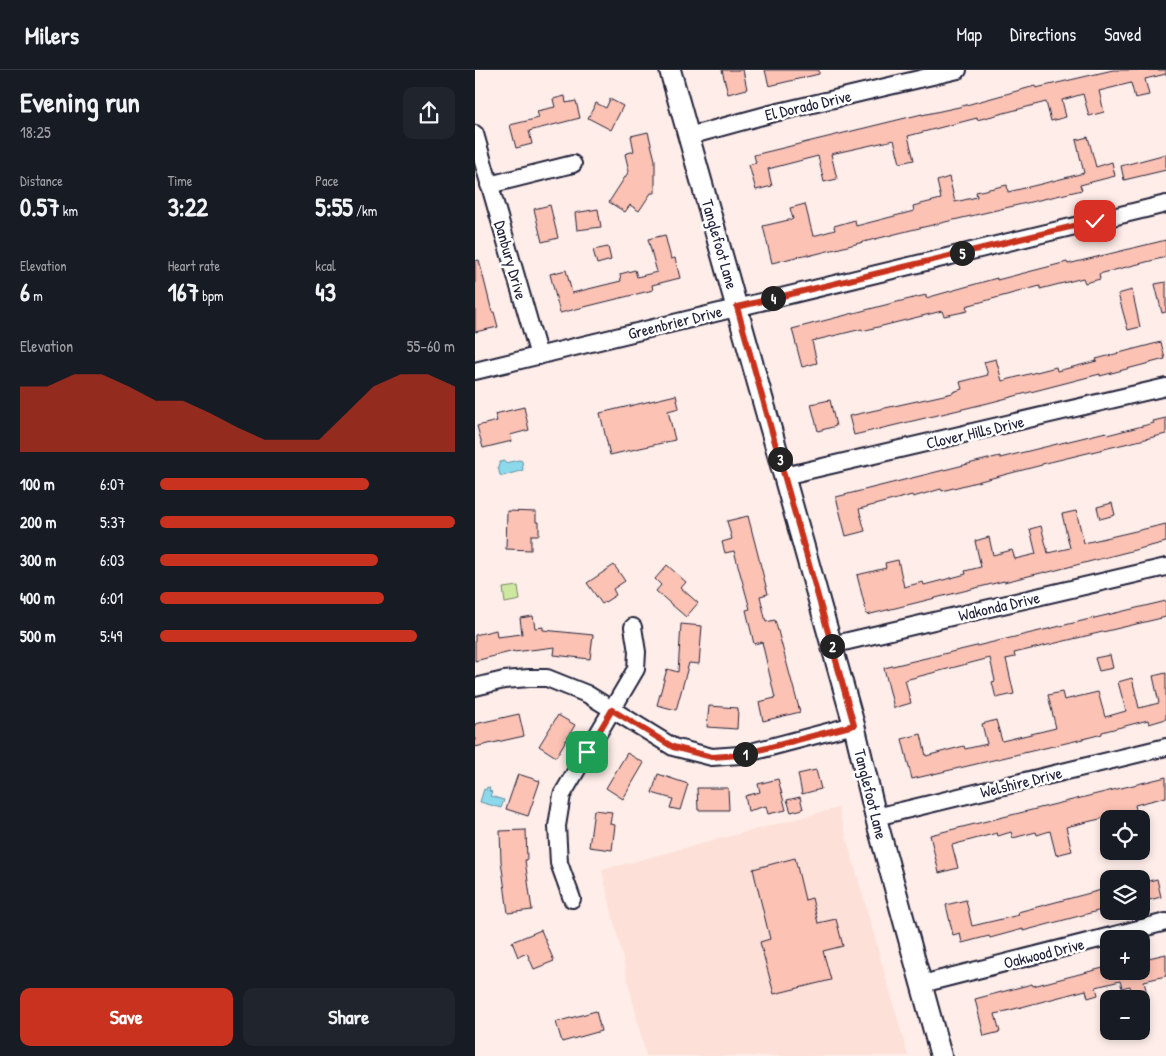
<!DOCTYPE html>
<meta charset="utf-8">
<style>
body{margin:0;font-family:"Patrick Hand",sans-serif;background:#20242c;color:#f1f3f6;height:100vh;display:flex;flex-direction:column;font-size:19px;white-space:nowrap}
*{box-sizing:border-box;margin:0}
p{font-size:16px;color:#9ea1a6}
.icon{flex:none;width:28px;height:28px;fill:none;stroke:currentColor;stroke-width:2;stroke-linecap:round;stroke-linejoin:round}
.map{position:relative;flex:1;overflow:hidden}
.sheet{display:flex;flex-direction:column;background:#171b24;width:475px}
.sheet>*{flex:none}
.fabs{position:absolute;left:625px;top:740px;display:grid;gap:10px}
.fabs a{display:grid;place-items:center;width:50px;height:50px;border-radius:10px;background:#171b24;box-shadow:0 2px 8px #0003;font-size:25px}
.pin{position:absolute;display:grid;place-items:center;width:42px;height:42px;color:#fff;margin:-21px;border-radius:10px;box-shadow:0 2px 8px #0006}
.km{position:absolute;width:25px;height:25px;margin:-12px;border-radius:50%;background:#222;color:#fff;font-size:14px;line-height:25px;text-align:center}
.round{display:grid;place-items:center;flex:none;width:52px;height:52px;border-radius:10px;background:#20242c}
.head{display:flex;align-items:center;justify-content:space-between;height:85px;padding:0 20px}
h1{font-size:28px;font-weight:700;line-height:38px}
.metrics{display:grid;grid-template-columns:repeat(3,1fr);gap:8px;height:85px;padding:5px 20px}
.metrics div{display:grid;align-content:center}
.metrics b{font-size:25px;font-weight:700}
.metrics small{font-size:14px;font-weight:400}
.metrics p{font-size:14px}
.chart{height:140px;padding:10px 20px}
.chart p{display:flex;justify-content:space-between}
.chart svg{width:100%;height:90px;margin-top:5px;fill:#c8321e;opacity:.7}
.action{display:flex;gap:10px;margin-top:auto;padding:10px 20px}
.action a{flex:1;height:58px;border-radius:10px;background:#c8321e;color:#fff;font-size:20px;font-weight:700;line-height:58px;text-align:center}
.action a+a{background:#20242c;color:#f1f3f6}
ul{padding:0 20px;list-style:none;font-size:16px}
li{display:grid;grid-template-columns:80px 60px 1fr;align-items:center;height:38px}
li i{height:12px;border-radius:6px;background:#c8321e}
header{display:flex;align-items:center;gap:30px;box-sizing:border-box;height:70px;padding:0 25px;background:#171b24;border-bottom:1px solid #363941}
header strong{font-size:24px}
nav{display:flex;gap:28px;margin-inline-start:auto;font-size:18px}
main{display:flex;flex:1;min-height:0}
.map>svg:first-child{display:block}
.built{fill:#fde0d8}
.green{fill:#cee99f;stroke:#78866d}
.water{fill:#8cd9ec;stroke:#6290a5}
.building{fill:#fcc2b4;stroke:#22223b}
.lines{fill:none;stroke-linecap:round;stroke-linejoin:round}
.minor-casing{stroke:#22223b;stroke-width:20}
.major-casing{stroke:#22223b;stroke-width:24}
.minor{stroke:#fff;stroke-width:16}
.major{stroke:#fff;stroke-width:20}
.route-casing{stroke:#fff;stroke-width:10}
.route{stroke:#c8321e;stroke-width:6}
.labels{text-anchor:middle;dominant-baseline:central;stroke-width:5;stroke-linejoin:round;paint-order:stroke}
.street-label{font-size:16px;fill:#22223b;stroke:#fff}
</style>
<header>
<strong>Milers</strong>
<nav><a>Map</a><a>Directions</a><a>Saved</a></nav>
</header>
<main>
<section class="sheet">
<div class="head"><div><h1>Evening run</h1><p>18:25</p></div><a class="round"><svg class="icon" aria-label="share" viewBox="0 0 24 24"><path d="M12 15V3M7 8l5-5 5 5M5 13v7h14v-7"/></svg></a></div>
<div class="metrics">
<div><p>Distance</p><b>0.57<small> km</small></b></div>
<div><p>Time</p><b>3:22</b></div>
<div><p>Pace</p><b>5:55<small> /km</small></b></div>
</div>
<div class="metrics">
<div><p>Elevation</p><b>6<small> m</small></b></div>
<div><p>Heart rate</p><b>167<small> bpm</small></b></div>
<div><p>kcal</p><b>43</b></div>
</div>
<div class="chart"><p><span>Elevation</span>55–60 m</p>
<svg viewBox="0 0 160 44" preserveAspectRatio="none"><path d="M0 44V12L10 12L20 6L30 6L40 12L50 19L60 19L70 25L80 32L90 38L100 38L110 38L120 25L130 12L140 6L150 6L160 12V44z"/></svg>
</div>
<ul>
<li><b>100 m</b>6:07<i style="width:71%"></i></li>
<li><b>200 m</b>5:37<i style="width:100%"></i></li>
<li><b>300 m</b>6:03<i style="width:74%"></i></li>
<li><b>400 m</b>6:01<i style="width:76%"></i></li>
<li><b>500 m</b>5:49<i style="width:87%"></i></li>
</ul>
<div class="action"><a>Save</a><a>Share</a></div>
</section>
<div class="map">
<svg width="691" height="986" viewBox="0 0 691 986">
<rect width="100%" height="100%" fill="#feede8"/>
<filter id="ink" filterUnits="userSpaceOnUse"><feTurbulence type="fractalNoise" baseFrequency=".02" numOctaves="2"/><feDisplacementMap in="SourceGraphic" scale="10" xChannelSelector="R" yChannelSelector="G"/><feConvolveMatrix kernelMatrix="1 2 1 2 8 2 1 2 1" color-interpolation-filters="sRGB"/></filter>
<g filter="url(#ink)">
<!-- built -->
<polygon class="built" points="363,738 433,986 171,986 127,800"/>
<!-- green -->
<polygon class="green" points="43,516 45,530 30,533 28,518"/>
<!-- water -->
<g class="water">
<polygon points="44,390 47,391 48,400 28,406 25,405 23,397 25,392 30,391 30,393"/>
<polygon points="12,717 15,718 14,721 17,722 15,726 29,730 26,738 5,732 9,719 11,720"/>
</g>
<!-- building -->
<g class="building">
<polygon points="247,0 268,0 272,19 253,24"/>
<polygon points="290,0 344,0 344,4 294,16"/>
<polygon points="638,0 691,0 691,4 670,9 674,25 660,28 656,13 624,21 629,42 614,46 608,24 587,30 591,47 576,51 571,32 502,50 502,48 433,66 439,90 425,93 419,70 356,84 362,109 349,112 343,86 293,99 297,116 281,120 274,95 281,93 279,85 447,44 447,45 484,37 560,16 561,18"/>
<polygon points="90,26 91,33 101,31 105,48 54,61 57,74 41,78 35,55 64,48 62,41 80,37 78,29"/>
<polygon points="135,29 148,36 136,60 113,48 121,33 131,38"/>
<polygon points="173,62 180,90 180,123 176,123 164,141 155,135 150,142 134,132 154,101 150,84 159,81 156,66"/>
<polygon points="613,67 621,97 637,92 640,106 605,115 607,120 436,160 333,186 333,184 297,193 288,156 318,149 315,138 330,134 338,166 360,160 359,156 380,150 381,156 439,141 438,136 466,129 462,111 474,107 480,132 502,127 501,122 532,115 533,122 566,114 609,103 601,70"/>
<polygon points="691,84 691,100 649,110 646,96"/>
<polygon points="75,135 83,168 67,172 59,139"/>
<polygon points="123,139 126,157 102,160 100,143"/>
<polygon points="190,165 196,189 200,188 205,208 177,215 178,220 85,243 75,204 91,200 97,223 146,211 145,204 160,200 162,207 182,202 173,169"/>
<polygon points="691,170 691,187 624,204 625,209 610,213 608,208 565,219 565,216 491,236 493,241 469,246 467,241 387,261 387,259 337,271 342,293 327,297 317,259 414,234 451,225 451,228 522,208 522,210 592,192 593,194"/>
<polygon points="133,177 136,190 122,194 118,180"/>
<polygon points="4,190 17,242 19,242 23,257 0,262 0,191"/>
<polygon points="691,212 691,242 687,243 680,214"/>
<polygon points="657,220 665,257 653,260 643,224"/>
<polygon points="686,272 690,289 625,306 625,304 513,333 379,365 374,346 478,323 478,322 487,319 485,312 513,305 509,292 521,289 527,311 581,297 582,301 622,291 621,289"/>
<polygon points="201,325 204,338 193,341 200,370 135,385 125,343"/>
<polygon points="355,330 361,356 343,361 336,334"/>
<polygon points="49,337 54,360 35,365 37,371 8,378 2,356 22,351 20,344"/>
<polygon points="691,348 691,364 567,394 567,395 467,421 466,419 438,427 437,425 384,439 390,461 371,466 361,427 525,386 525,388 631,362 632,365 679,353 678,351"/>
<polygon points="637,433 640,445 625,449 622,437"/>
<polygon points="32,441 61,442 61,452 64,452 64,465 56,465 56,480 31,479"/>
<polygon points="601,441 609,473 691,454 691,472 570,503 570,502 529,512 529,511 392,545 382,505 411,498 410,493 423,490 429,517 448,512 449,515 491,504 490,501 506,497 500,471 514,467 518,485 537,480 540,489 561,484 555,459 566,456 573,483 595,478 587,444"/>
<polygon points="273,446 293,524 285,526 291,552 300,550 325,642 288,651 284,632 300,628 287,572 279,574 271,540 275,539 259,481 250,483 247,472 257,469 252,451"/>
<polygon points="139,495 150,511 138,519 141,525 127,534 112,513"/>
<polygon points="192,495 211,512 206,518 223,533 211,547 181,521 186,515 180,509"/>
<polygon points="691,531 691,547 539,583 540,587 531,589 539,624 521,628 517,612 520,611 515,588 430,610 436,633 419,638 409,598"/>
<polygon points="58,546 60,558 68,557 68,560 118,565 115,589 79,585 80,577 39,582 39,581 0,591 0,565 21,560 22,567 47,564 45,548"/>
<polygon points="206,554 227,556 224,594 214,593 201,640 182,635 192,599 203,602"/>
<polygon points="635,585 638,598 624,601 620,588"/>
<polygon points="691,603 691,649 674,654 673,650 627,662 627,664 604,670 437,709 427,669 446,664 451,686 489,676 490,679 512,674 507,654 521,650 527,671 581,658 573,625 587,622 589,630 623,622 630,647 651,641 643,612 657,608 664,638 684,633 678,606"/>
<polygon points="234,636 263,638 262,659 232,657"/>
<polygon points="44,644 49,666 0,677 0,654"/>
<polygon points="83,645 100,655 81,687 64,676"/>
<polygon points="152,683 169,693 148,729 131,718"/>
<polygon points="341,700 346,719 327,724 323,704"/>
<polygon points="43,704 65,711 53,746 31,739"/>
<polygon points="183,704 213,714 205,740 195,738 198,729 177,723"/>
<polygon points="691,707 691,727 660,735 663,749 647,749 646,744 591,757 597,781 581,785 575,761 562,765 561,762 538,768 536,762 523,766 522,763 477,775 483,798 464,803 455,765"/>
<polygon points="303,709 311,740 293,744 291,736 273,741 270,726 285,722 283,714"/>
<polygon points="222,718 253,718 254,740 223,740"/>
<polygon points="325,727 328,739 316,742 312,730"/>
<polygon points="119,740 137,742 135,754 140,755 137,780 114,777"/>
<polygon points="51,760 52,790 50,790 57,840 33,843 26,791 25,761"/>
<polygon points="320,788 330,830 337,828 343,853 361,849 368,876 348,881 356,910 299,924 285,872 295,869 278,799"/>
<polygon points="682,809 686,827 666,832 666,813"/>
<polygon points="634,818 634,838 548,861 548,859 515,868 514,866 487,873 485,863 478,865 471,835 491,830 497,856 544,845 543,842"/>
<polygon points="66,860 79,891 59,899 52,883 43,887 37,872"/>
<polygon points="691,884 691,906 669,911 673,929 658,929 655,916 647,918 645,911 621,917 623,925 613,928 611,920 520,944 525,962 509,966 500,929 557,914 558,916 628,898 634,897 634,901 672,901 669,889"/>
<polygon points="121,941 126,961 87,972 81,952"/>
</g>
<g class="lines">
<!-- minor casing -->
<g class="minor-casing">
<g id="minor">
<polyline points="0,64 64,286"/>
<polyline points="214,66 295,44 483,0"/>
<polyline points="14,115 98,94"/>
<polyline points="0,301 691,134"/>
<polyline points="309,406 691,317"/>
<polyline points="356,575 691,497"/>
<polyline points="0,617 29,610 54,608 72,608 112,624 198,677 237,687 265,685 379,655"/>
<polyline points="401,747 691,677"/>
<polyline points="97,829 84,793 82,756 87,725 161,599 162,582 158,557"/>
<polyline points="447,914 691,852"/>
</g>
</g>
<!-- major casing -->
<g class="major-casing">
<polyline id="major" points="195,0 379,655 403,756 466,986"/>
</g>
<!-- minor -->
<use href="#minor" class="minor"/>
<!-- major -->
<use href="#major" class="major"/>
</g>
</g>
<g class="lines" filter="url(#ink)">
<!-- route casing -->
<g class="route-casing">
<polyline id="route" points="112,682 137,640 198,677 237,687 265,685 379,655 262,237 620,151"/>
</g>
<!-- route -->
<use href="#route" class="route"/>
</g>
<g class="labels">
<!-- street labels -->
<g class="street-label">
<text transform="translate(333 35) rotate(-13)">El Dorado Drive</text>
<text transform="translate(245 174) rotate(74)">Tanglefoot Lane</text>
<text transform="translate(36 190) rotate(74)">Danbury Drive</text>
<text transform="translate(200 252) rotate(-14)">Greenbrier Drive</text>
<text transform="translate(500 362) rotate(-13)">Clover Hills Drive</text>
<text transform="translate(524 536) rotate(-13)">Wakonda Drive</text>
<text transform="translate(546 712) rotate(-14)">Welshire Drive</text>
<text transform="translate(396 724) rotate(76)">Tanglefoot Lane</text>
<text transform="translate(569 883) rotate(-14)">Oakwood Drive</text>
</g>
</g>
</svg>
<div class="fabs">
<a><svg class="icon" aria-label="locate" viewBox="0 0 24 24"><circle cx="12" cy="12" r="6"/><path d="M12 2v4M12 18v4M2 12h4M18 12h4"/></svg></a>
<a><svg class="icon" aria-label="layers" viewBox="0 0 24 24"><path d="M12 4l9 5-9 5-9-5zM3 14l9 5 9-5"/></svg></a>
<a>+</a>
<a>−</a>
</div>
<div class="pin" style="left:112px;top:682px;background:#1e9e55"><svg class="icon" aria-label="arrive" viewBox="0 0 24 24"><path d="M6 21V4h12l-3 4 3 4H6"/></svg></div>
<div class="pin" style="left:620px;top:151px;background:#d93025"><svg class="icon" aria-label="check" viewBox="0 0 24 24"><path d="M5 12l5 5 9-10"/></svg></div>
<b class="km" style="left:270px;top:684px">1</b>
<b class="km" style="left:357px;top:576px">2</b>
<b class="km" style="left:305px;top:389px">3</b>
<b class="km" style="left:298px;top:228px">4</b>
<b class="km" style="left:487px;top:183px">5</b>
</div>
</main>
